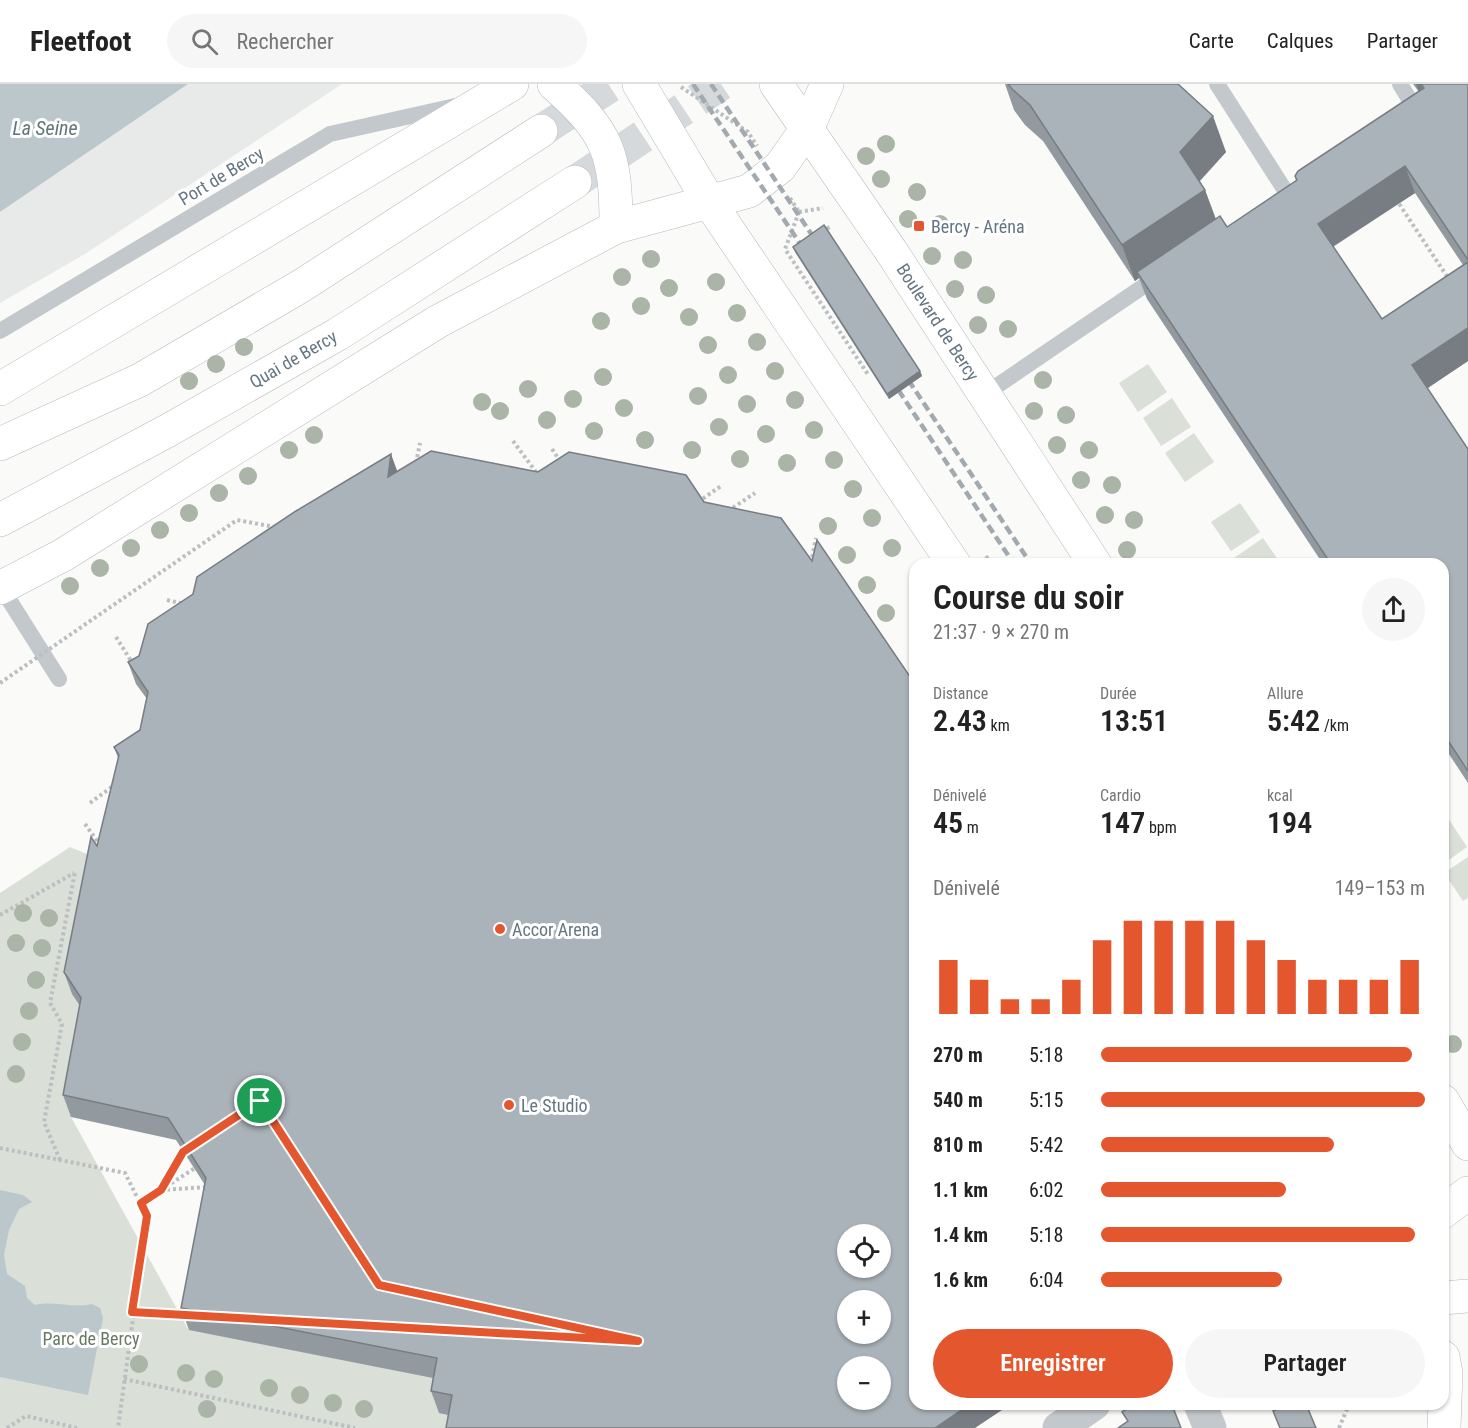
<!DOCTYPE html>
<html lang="fr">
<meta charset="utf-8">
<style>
body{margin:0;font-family:"Roboto Condensed",sans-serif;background:#f6f6f6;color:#222;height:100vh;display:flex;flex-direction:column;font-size:22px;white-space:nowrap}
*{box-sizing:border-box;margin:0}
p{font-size:20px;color:#767676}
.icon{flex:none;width:33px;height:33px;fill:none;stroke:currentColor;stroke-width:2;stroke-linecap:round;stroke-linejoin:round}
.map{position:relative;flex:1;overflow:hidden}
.side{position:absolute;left:909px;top:474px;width:540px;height:852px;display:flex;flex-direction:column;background:#fff;border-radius:18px;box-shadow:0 2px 4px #0004}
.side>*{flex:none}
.tools{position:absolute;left:837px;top:1140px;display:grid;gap:12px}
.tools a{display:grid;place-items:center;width:54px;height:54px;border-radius:50%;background:#fff;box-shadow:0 2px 4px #0004;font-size:30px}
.pin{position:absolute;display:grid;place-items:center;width:51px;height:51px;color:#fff;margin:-26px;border:3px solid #fff;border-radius:50%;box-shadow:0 2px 6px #0007}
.round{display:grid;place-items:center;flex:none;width:63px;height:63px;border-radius:32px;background:#f6f6f6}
.overview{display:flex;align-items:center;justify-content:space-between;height:102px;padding:0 24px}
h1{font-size:33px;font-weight:600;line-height:45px}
.figures{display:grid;grid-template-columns:repeat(3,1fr);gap:9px;height:102px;padding:6px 24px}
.figures div{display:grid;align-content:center}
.figures b{font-size:30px;font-weight:600}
.figures small{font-size:16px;font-weight:400}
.figures p{font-size:16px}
.chart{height:168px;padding:12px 24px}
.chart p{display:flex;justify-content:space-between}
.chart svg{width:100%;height:108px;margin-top:6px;stroke:#e4572e;stroke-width:6}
.button{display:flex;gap:12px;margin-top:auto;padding:12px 24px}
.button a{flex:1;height:69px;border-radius:36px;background:#e4572e;color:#fff;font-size:24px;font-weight:600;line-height:69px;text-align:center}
.button a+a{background:#f6f6f6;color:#222}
ul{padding:0 24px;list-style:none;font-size:20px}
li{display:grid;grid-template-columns:96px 72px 1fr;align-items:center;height:45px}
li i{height:15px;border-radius:8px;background:#e4572e}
header{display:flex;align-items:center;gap:36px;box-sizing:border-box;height:84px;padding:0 30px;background:#fff;border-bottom:2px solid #e0e0e0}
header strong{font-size:28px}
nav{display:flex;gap:33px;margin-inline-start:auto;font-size:21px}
.search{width:420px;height:54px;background:#f6f6f6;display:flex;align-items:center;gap:15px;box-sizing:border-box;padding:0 21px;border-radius:33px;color:#767676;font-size:22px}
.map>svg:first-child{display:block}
.built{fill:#e8e9e9}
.green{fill:#dadfd7}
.water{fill:#bbc7cb}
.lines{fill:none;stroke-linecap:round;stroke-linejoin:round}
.primary-tunnel{stroke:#d5d9db;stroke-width:33;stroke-dasharray:33 16;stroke-linecap:butt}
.secondary-casing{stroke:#b3babf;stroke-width:34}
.primary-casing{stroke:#b5babe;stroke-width:34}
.path{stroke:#bbbfc2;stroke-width:4;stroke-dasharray:3 3;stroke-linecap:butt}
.lane{stroke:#c3c8cc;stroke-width:16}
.street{stroke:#c3c8cc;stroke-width:33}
.secondary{stroke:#fff;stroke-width:33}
.primary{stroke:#fff;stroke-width:33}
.rail{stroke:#a2aab0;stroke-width:4.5;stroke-dasharray:9 4.5;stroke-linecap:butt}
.path-bridge{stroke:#bbbfc2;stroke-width:4;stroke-dasharray:3 3;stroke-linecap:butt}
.tree{fill:#aab4a7}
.wall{fill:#929a9f;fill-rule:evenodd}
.shaded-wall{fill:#777d82}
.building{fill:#aab3b9;stroke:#777d82;stroke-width:1.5;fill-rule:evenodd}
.route-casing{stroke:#fff;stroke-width:12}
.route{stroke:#e4572e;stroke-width:8}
.poi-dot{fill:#e4572e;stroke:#fff;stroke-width:2}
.labels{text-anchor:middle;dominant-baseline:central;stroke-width:6;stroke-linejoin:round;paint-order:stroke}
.street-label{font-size:18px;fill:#657683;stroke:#fff}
.poi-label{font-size:18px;fill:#657683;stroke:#fff;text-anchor:start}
.park-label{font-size:18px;fill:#687a64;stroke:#fff}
.water-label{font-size:20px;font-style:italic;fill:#60757c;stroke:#fff}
</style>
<header>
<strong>Fleetfoot</strong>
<div class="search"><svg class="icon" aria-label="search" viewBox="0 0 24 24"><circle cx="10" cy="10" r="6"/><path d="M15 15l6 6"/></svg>Rechercher</div>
<nav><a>Carte</a><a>Calques</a><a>Partager</a></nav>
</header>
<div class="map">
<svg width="1468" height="1344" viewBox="0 0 1468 1344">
<rect width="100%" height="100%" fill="#fafaf8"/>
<!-- built -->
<polygon class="built" points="188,0 342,0 85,170 0,219 0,128"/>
<!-- green -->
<g class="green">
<polygon points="1148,280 1167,308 1138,328 1119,299"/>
<polygon points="1172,314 1191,343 1161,362 1143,334"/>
<polygon points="1194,349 1214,378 1185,398 1165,369"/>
<polygon points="1240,419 1260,448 1231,467 1211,438"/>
<polygon points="1263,454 1281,480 1238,480 1234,474"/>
<polygon points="1448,734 1467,763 1443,780 1443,738"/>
<polygon points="70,763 99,775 89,936 71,1033 188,1245 466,1300 458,1344 0,1344 0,809"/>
<polygon points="1468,773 1468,814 1463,817 1444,789"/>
</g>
<!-- water -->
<g class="water">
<polygon points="0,0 188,0 0,128"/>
<path d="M0 1106 23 1111 32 1118 19 1125 9 1146 4 1171 7 1190 25 1202 27 1214 35 1221C55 1216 72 1225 92 1220L100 1224 103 1234 88 1311 0 1293Z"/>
</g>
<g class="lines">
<!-- primary-tunnel -->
<g class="primary-tunnel">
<polyline points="541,47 613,0"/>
<polyline points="575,98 721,0"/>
</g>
<!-- secondary casing -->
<g class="secondary-casing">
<g id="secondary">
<polyline points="1443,1128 1468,1109"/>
<polyline points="1443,1214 1468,1212"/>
</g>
</g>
<!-- primary casing -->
<g class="primary-casing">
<g id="primary">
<path d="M554 0C609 49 616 70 616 143"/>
<polyline points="639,0 710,119 954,480"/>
<polyline points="776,0 891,167 1095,480"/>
<polyline points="0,305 512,0"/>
<polyline points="0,360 140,296 301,202 541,47"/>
<polyline points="0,436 167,347 338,250 575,98"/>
<polyline points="0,504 63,471 437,238 616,143 749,107 780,83 808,43 827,0"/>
<polyline points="1443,1017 1468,1060"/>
<polyline points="1443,1273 1446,1289 1444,1344"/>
</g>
</g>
<!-- path -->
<g class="path">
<polyline points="681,3 748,48 757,62"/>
<polyline points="790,114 799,128"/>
<polyline points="1396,115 1448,194"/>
<polyline points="799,128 823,124"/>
<polyline points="799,128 785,165 869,292"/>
<polyline points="822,148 831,142"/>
<polyline points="513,357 539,392"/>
<polyline points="552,365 560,377"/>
<polyline points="416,379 420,359"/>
<polyline points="698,418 721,402"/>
<polyline points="728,427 755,409"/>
<polyline points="986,472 991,480"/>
<polyline points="811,479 816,454"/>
<polyline points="167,516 184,520"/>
<polyline points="116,553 133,580"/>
<polyline points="90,719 113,702"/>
<polyline points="85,740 100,761"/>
<polyline points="0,831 74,789"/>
<polyline points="0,1064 125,1089 147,1133 118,1344"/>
<polyline points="60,1076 44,1038 62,940 50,919 75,788"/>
<polyline points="161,1106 207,1103"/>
<polyline points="161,1106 187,1065"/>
<polyline points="141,1119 198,1082"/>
<polyline points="132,1228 189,1232"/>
<polyline points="124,1295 355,1344"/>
<polyline points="7,1344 26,1332 77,1344"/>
<polyline points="1339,1344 1349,1320"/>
</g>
<!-- lane -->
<g class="lane">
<polyline points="1217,0 1286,108"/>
<polyline points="1400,0 1414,23"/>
<polyline points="0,247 330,50 460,21"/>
<polyline points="985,310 1160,191"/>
<polyline points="1,503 59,595"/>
</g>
<!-- street -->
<g class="street">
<polyline points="1200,1320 1210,1344"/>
<polyline points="1059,1344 1094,1320"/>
</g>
<!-- secondary -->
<use href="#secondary" class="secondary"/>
<!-- primary -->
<use href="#primary" class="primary"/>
<!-- rail -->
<g class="rail">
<polyline points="693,0 809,173"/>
<polyline points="711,0 820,163"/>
<polyline points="901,285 1031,480"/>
<polyline points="891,295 1014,480"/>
</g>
<!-- path-bridge -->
<polyline class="path-bridge" points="0,599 237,436 275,443"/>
</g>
<!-- trees -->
<g class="tree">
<circle cx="886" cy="60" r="9"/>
<circle cx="866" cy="72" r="9"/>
<circle cx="881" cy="95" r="9"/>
<circle cx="917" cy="108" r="9"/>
<circle cx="908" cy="135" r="9"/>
<circle cx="940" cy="140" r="9"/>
<circle cx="932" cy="172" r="9"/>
<circle cx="651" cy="175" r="9"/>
<circle cx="963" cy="176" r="9"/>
<circle cx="622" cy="193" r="9"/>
<circle cx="716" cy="198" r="9"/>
<circle cx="669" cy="204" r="9"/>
<circle cx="955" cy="205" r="9"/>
<circle cx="986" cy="211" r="9"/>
<circle cx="641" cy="222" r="9"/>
<circle cx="737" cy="229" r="9"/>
<circle cx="689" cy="233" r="9"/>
<circle cx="601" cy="237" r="9"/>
<circle cx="978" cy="241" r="9"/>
<circle cx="1008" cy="245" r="9"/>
<circle cx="757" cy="258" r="9"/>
<circle cx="708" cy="261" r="9"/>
<circle cx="244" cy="263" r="9"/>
<circle cx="216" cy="280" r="9"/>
<circle cx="775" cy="287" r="9"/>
<circle cx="728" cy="291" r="9"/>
<circle cx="603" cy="293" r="9"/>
<circle cx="1043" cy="296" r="9"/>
<circle cx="189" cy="297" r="9"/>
<circle cx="528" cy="305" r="9"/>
<circle cx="698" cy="312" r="9"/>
<circle cx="573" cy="315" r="9"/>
<circle cx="795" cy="316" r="9"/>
<circle cx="482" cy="318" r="9"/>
<circle cx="747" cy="320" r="9"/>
<circle cx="624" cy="324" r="9"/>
<circle cx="500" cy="327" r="9"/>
<circle cx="1034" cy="327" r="9"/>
<circle cx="1066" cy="331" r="9"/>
<circle cx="547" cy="336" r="9"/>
<circle cx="719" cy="343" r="9"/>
<circle cx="814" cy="346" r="9"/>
<circle cx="594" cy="347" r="9"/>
<circle cx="766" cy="350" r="9"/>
<circle cx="314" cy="351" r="9"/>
<circle cx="645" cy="356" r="9"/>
<circle cx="1057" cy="361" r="9"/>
<circle cx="289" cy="366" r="9"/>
<circle cx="692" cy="366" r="9"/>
<circle cx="1089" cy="366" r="9"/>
<circle cx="740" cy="375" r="9"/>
<circle cx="834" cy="376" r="9"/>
<circle cx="787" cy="379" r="9"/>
<circle cx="248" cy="392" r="9"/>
<circle cx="1081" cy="396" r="9"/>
<circle cx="1112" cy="401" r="9"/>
<circle cx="853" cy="405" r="9"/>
<circle cx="219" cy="409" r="9"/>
<circle cx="189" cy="429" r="9"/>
<circle cx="1105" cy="431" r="9"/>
<circle cx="872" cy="434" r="9"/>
<circle cx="1134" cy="436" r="9"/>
<circle cx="828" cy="442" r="9"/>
<circle cx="160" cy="446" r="9"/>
<circle cx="131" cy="464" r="9"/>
<circle cx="892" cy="464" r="9"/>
<circle cx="1127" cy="466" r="9"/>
<circle cx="847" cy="471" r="9"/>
<circle cx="100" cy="484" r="9"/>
<circle cx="867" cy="501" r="9"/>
<circle cx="70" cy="502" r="9"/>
<circle cx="886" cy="529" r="9"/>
<circle cx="23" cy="829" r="9"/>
<circle cx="49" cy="834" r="9"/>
<circle cx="16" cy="859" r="9"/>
<circle cx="42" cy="864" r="9"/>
<circle cx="36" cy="896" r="9"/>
<circle cx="29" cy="927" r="9"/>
<circle cx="22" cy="958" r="9"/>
<circle cx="1453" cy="960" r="9"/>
<circle cx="16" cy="990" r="9"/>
<circle cx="139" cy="1280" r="9"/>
<circle cx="186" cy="1289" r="9"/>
<circle cx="214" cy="1295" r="9"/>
<circle cx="269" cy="1304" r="9"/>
<circle cx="300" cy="1311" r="9"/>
<circle cx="333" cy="1319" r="9"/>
<circle cx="207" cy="1325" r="9"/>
<circle cx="364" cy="1325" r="9"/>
</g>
<!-- wall -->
<g class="wall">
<path d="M1005 0H1178L1226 68 1200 97 1205 106 1216 135 1227 143 1296 97 1295 92 1419 8 1413 0H1468V277L1427 304 1468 365V699L1443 661V480H1323L1147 215 1139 194 1135 197 1043 57 1025 41 1014 26ZM1415 109 1463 181 1382 235 1333 163Z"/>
<polygon points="793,163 920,287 922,292 889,315 795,168"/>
<polygon points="397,388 538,388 704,418 812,477 915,600 448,1331 439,1329 431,1307 433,1294 189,1246 181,1224 205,1101 176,1056 71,1033 63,1011 80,922 72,910 64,888 97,762 118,674 114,663 140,646 147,615 136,600 128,578 139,572"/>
</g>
<!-- shaded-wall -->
<g class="shaded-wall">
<polygon points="1416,0 1421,0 1423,5 1419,8"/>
<polygon points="1213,32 1226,68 1193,104 1180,68"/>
<polygon points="1405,82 1415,109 1327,166 1318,140"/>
<polygon points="1205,106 1218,142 1137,188 1139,194 1135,197 1122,161"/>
<polygon points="1468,244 1468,277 1422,308 1412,281"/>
<polygon points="920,287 922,292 889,315 887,310"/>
<polygon points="391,370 399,392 388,393"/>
<polygon points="970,1320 1011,1320 975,1344 935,1344"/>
</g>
<!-- building -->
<g class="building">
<polygon points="1008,0 1178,0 1213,32 1180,68 1205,106 1122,161 1030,21 1012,5"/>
<polygon points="1421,0 1468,0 1468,176 1405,82 1318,140 1382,235 1468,178 1468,244 1412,281 1468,365 1468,687 1443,649 1443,480 1331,480 1137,188 1220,132 1227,143 1297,96 1295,92 1298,87 1424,4"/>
<polygon points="824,141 920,287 887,310 793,163"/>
<path d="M431 367 538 388 569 368 686 391 704 418 781 434 812 477 817 456 915 600V1320H970L935 1344H446L452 1311 431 1307 437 1274 181 1224 206 1094 168 1034 63 1011 81 914 64 888 91 753 97 762 119 671 114 663 140 646 148 608 128 578 139 572 148 540 193 510 197 493 296 427 391 370 388 393ZM848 1150H880V1184H848ZM848 1216H880V1250H848ZM848 1282H880V1316H848Z"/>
<polygon points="1134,1320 1167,1320 1174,1326 1181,1344 1118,1344 1128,1337 1122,1328"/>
<polygon points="1289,1320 1306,1320 1316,1344 1280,1344 1273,1327"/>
</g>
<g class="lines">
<!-- route casing -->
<g class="route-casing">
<polygon id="route" points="260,1017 379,1201 638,1257 132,1228 147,1132 141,1119 161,1106 183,1068"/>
</g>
<!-- route -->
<use href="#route" class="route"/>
</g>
<!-- markers -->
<g class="poi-dot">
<rect x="913" y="136" width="12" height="12" rx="3"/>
<circle cx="500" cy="845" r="6"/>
<circle cx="509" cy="1021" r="6"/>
</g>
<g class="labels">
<!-- street labels -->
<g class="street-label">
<text transform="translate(221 92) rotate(-31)">Port de Bercy</text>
<text transform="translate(938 238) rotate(57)">Boulevard de Bercy</text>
<text transform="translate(293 275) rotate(-30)">Quai de Bercy</text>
</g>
<!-- poi labels -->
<g class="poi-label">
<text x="931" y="142">Bercy - Aréna</text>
<text x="512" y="845">Accor Arena</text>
<text x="521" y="1021">Le Studio</text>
</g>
<!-- park labels -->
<g class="park-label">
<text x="91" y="1254">Parc de Bercy</text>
</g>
<!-- water labels -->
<g class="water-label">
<text x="45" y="44">La Seine</text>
</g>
</g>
</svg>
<div class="tools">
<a><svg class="icon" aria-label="locate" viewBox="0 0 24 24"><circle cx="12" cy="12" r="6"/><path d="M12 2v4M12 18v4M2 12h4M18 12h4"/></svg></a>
<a>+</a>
<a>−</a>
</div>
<div class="pin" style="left:260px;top:1017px;background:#1e9e55"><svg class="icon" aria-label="arrive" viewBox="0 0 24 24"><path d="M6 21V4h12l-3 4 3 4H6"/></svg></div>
<section class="side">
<div class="overview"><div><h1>Course du soir</h1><p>21:37 · 9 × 270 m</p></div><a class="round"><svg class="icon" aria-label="share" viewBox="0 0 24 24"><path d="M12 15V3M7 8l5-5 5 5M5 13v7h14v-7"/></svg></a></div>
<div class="figures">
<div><p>Distance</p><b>2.43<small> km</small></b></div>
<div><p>Durée</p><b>13:51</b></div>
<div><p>Allure</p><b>5:42<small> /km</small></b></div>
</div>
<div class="figures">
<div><p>Dénivelé</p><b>45<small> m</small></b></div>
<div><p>Cardio</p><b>147<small> bpm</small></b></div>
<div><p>kcal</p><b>194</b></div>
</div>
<div class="chart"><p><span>Dénivelé</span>149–153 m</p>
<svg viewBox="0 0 160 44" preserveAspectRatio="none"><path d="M5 44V22M15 44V30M25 44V38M35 44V38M45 44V30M55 44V14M65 44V6M75 44V6M85 44V6M95 44V6M105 44V14M115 44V22M125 44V30M135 44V30M145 44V30M155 44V22"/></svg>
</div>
<ul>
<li><b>270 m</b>5:18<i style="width:96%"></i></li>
<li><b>540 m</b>5:15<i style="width:100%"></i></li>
<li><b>810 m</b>5:42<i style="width:72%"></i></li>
<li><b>1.1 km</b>6:02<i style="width:57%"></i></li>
<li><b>1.4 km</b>5:18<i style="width:97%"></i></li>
<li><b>1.6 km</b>6:04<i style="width:56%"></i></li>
</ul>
<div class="button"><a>Enregistrer</a><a>Partager</a></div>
</section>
</div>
